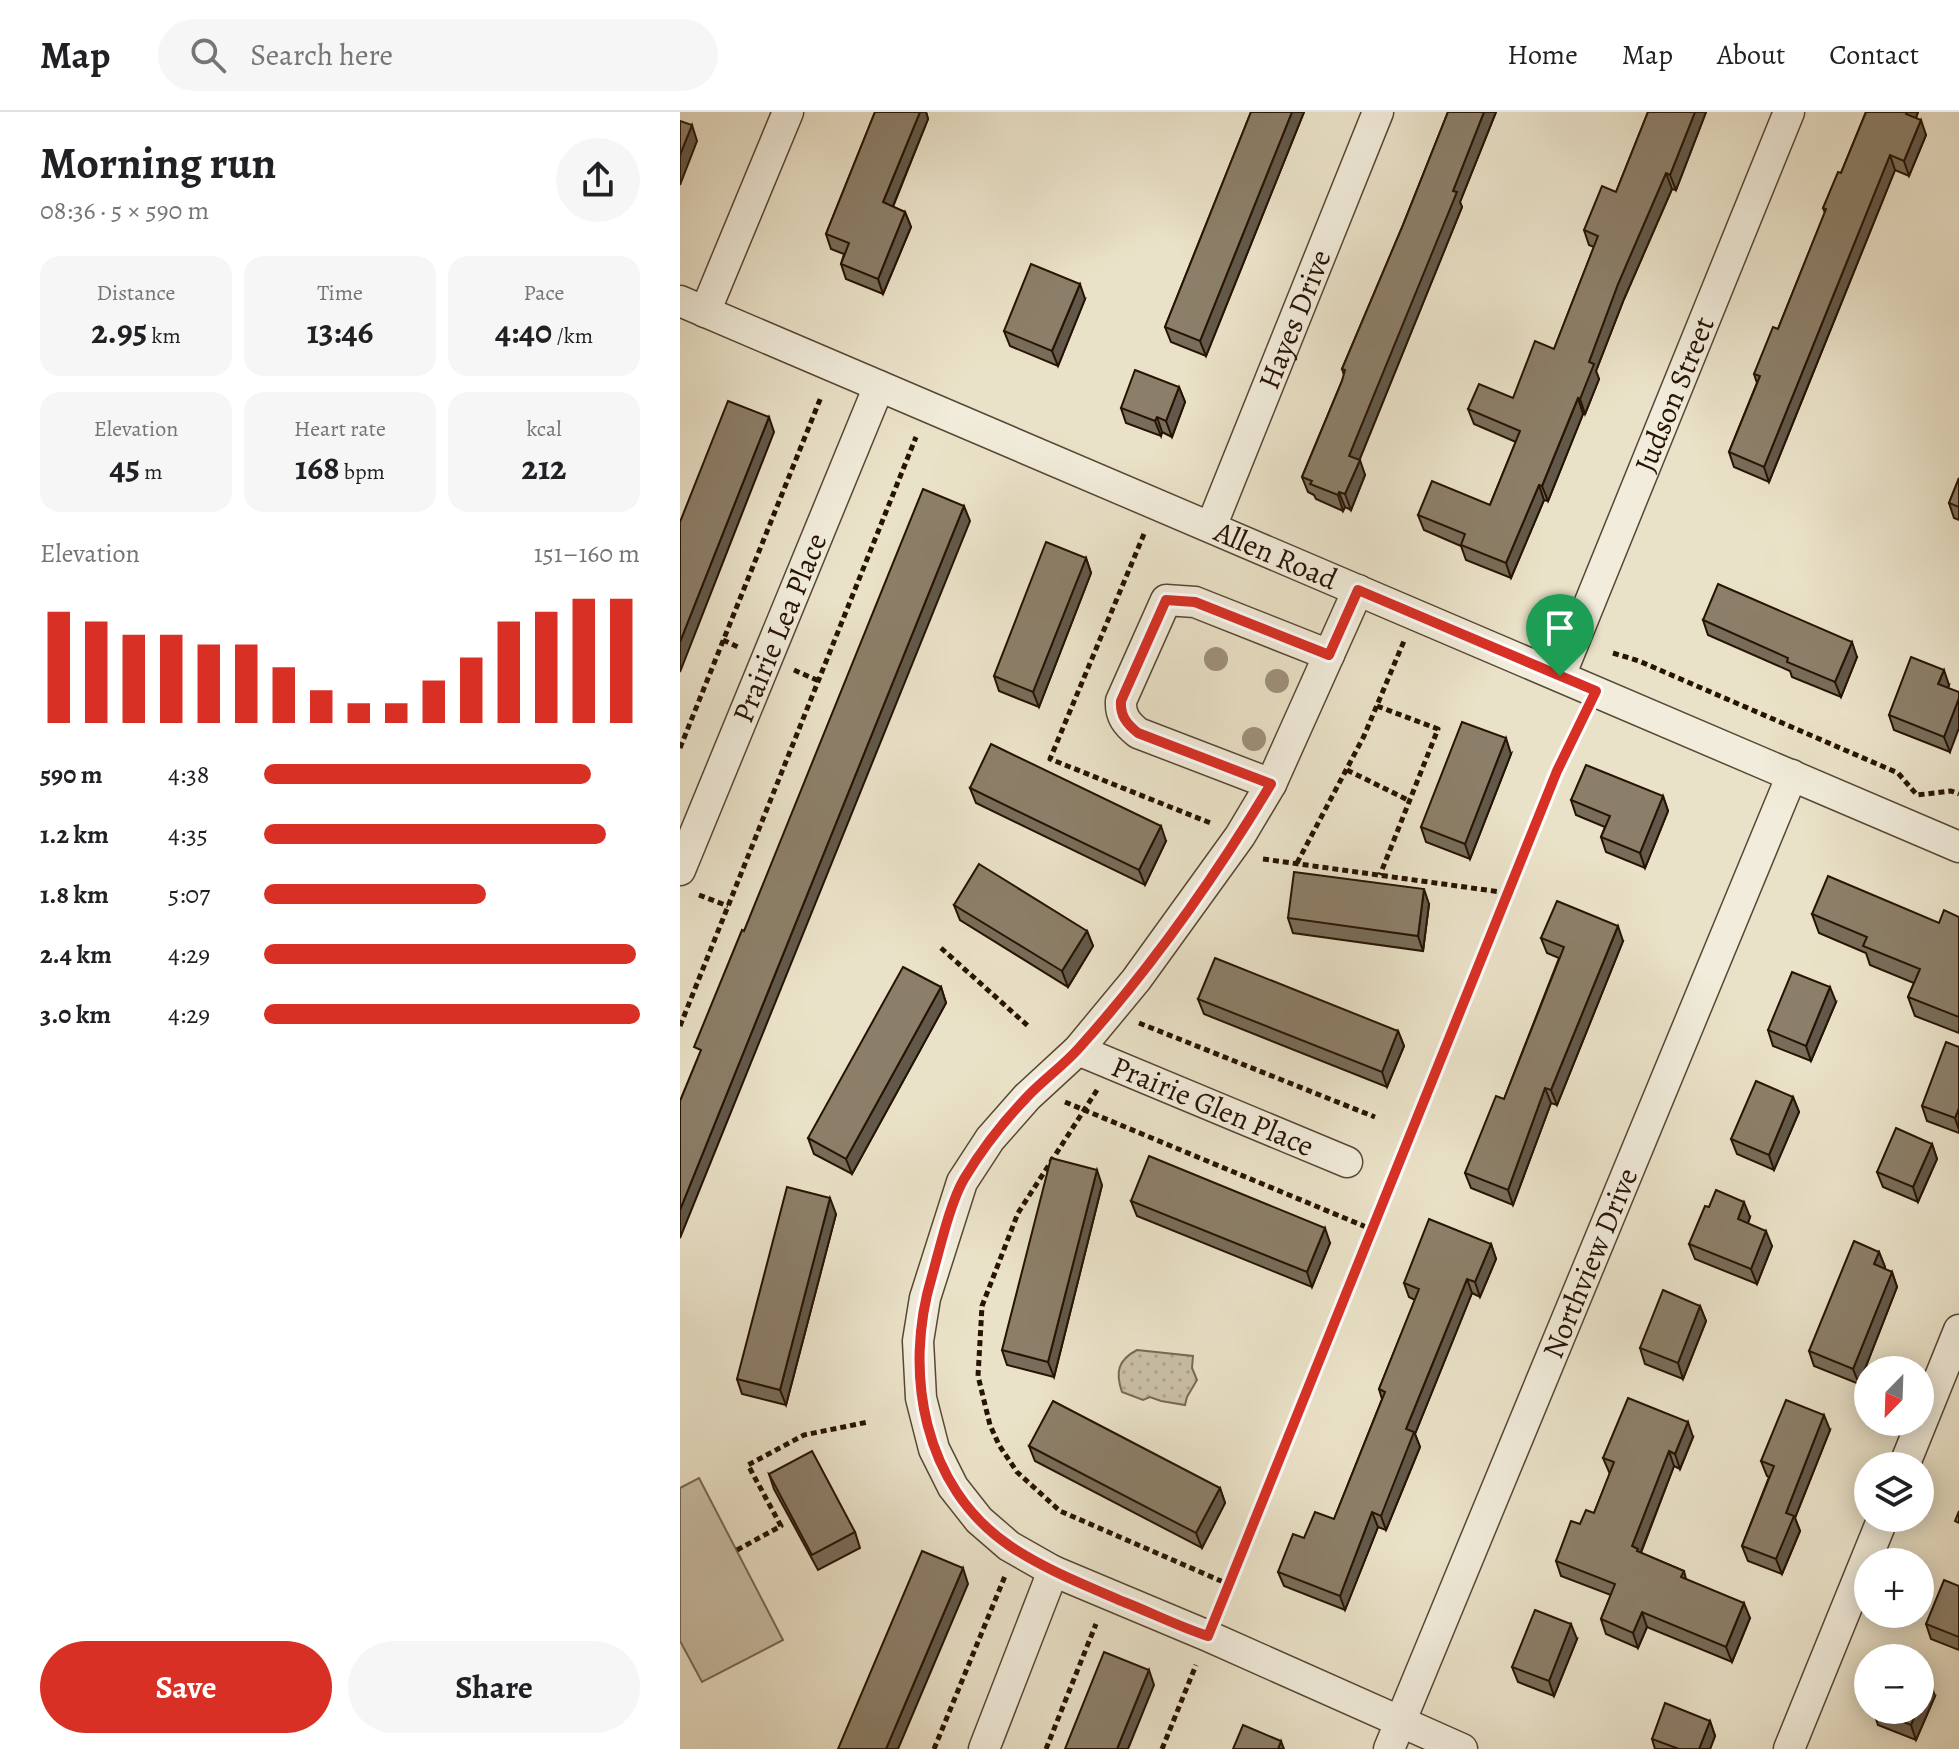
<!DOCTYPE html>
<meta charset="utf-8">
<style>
body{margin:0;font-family:Alegreya,serif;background:#f6f6f6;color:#202124;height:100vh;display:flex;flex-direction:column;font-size:30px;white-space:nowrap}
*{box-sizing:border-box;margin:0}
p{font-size:26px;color:#757577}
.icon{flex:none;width:44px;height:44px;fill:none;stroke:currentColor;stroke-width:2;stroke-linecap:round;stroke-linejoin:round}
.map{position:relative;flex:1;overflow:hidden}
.drawer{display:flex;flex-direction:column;background:#fff;width:680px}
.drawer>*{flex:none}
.needle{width:52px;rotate:203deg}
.controls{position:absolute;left:1174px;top:1244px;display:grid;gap:16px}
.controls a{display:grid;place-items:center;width:80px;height:80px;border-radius:50%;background:#fff;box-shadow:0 4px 20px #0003;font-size:40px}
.pin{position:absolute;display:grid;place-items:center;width:68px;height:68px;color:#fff;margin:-82px -34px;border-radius:50% 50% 50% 0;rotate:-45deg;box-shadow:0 0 8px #0007}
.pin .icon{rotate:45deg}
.round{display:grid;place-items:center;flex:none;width:84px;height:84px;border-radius:42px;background:#f6f6f6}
.summary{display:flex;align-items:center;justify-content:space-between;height:136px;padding:0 40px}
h1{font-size:44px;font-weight:600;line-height:60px}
.figures{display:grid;grid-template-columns:repeat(3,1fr);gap:12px;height:136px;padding:8px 40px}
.figures div{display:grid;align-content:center;border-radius:20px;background:#f6f6f6;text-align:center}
.figures b{font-size:34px;font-weight:600}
.figures small{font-size:22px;font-weight:400}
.figures p{font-size:22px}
.chart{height:224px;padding:16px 40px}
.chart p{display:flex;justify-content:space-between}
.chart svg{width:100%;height:144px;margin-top:8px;stroke:#d93025;stroke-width:6}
.primary-button{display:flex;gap:16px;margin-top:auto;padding:16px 40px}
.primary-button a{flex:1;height:92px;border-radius:48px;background:#d93025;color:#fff;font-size:32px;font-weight:600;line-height:92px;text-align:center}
.primary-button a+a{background:#f6f6f6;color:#202124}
ul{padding:0 40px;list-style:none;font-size:26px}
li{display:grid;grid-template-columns:128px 96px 1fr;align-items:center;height:60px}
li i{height:20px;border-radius:10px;background:#d93025}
header{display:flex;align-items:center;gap:48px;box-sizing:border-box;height:112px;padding:0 40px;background:#fff;border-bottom:2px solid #e0e0e0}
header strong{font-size:38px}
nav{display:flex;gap:44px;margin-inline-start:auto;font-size:28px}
.search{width:560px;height:72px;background:#f6f6f6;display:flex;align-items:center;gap:20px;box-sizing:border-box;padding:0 28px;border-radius:44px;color:#757577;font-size:30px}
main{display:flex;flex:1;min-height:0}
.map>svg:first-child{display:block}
.green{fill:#c9bfa7;stroke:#786955;stroke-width:2}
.park{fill:url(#park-dots);stroke:#786955;stroke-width:2}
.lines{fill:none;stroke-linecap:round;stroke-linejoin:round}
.minor-casing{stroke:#584734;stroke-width:33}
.path{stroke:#271303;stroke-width:5;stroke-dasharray:6 4;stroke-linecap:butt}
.minor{stroke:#f1ecdb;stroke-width:30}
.tree{fill:#9e917b}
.wall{fill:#786d5a;stroke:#271303;stroke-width:2}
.shaded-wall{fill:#62594a;stroke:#271303;stroke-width:2}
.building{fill:#8c7f69;stroke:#271303;stroke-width:2}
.route-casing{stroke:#fff;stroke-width:16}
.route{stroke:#d93025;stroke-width:10}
.labels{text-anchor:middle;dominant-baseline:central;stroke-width:6;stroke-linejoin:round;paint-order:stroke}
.street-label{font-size:30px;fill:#271303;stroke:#f1ecdb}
</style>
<header>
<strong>Map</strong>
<div class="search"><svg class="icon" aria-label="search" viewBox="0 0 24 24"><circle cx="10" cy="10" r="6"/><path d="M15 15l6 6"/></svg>Search here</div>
<nav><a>Home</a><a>Map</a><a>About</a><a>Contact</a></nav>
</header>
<main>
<section class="drawer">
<div class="summary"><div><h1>Morning run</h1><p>08:36 · 5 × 590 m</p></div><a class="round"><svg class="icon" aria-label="share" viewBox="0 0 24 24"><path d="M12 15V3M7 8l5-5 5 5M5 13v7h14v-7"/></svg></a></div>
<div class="figures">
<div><p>Distance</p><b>2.95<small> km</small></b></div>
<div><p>Time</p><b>13:46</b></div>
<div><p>Pace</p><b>4:40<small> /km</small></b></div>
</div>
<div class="figures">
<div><p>Elevation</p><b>45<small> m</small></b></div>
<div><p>Heart rate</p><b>168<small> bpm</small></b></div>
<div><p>kcal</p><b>212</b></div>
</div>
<div class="chart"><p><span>Elevation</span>151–160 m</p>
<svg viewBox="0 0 160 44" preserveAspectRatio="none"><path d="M5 44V10M15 44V13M25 44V17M35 44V17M45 44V20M55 44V20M65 44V27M75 44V34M85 44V38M95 44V38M105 44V31M115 44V24M125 44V13M135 44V10M145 44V6M155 44V6"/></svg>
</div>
<ul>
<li><b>590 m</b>4:38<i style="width:87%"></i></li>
<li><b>1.2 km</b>4:35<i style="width:91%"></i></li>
<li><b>1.8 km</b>5:07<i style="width:59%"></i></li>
<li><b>2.4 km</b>4:29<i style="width:99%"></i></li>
<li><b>3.0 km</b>4:29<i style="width:100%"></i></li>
</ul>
<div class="primary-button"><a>Save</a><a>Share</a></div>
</section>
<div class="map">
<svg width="1279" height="1637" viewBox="0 0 1279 1637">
<defs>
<pattern id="park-dots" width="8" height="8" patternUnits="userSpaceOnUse" patternTransform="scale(2)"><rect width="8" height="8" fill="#c9bfa7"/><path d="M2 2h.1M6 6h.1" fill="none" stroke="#ada38e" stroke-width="1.8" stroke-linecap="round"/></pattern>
</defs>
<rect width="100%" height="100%" fill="#eae2c8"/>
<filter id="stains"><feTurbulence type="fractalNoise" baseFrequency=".0025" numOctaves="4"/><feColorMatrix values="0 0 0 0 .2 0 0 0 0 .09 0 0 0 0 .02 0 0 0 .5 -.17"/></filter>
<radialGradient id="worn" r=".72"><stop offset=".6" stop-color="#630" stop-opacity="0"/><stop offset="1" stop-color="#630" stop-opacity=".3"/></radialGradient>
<!-- green -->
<polygon class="green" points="19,1366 103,1528 22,1570 0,1529 0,1376"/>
<!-- park -->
<path class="park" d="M457 1238 513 1244 512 1256 517 1268 507 1285 505 1293 481 1289 470 1285 463 1288 442 1280C435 1260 438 1248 457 1238Z"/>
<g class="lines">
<!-- minor casing -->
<g class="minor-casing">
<g id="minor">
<path id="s1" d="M0 189 1279 735"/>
<polyline points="25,200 108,0"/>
<path id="s2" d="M531 415 698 0"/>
<polyline points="678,478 591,672 560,724 456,868 398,938 347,985 310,1027 282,1070 245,1186 238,1229 241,1286 254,1337 273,1375 299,1408 329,1434 373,1459 528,1524 782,1637"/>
<path id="s3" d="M880 564 1109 0"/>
<path d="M591 672 458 621C447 612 440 604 441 589L486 488 515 490 649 543"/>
<path id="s4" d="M0 758 199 274"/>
<path id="s5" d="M398 938 667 1050"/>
<polyline points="1224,1354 1279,1218"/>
<polyline points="304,1637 373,1459"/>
<path id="s6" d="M709 1637 1112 663"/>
<polyline points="1109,1637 1203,1406"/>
</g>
</g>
<!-- path -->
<g class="path">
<polyline points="464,422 370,647 533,712"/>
<polyline points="43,528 60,536"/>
<polyline points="933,541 959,549 1218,661 1237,683 1271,679 1279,682"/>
<polyline points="114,558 139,569"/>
<polyline points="697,594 758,617 700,763"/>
<polyline points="0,636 141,285"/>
<polyline points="667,658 730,689"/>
<polyline points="583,747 828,781"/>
<polyline points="617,751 684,624 724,529"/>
<polyline points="19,783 48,794"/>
<polyline points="261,836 348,914"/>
<polyline points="459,911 695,1005"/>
<polyline points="0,914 236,325"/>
<polyline points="417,978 338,1101 302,1194 298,1264 310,1313 319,1333 337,1360 380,1399 548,1472"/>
<polyline points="385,990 691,1117"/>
<polyline points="57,1438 101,1414 68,1353 124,1323 188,1310"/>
<polyline points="539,1496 877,659 904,606"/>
<polyline points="254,1637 325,1464"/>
<polyline points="366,1637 416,1512"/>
<polyline points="482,1637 516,1553"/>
</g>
<!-- minor -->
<use href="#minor" class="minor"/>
</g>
<!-- trees -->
<g class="tree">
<circle cx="536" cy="547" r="12"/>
<circle cx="597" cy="569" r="12"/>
<circle cx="574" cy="627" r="12"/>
</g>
<!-- wall -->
<g class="wall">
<polygon points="195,0 246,0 248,7 213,95 225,100 231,115 203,182 166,167 161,152 164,142 151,137 146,122"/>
<polygon points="571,0 624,0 526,244 491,230 485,215"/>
<polygon points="768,0 816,0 780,90 782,95 679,348 685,363 671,398 665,395 663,399 636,387 634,383 628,380 622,365 662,269 664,263 662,257 723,113"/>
<polygon points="968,0 1026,0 996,78 992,77 944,187 916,259 919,267 905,302 903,302 868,389 864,388 831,466 786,448 781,434 744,418 738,403 810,393 836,330 794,312 788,297 833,286 874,237 914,135 909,133 904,118 936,80"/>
<polygon points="1186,0 1238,0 1236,6 1246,23 1229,64 1215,58 1089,370 1054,355 1049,340 1077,271 1074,262 1098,217 1145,101 1143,96 1161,61"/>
<polygon points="405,187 378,254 330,234 324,219"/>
<polygon points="499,275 505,290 492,325 482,320 481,324 446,311 441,296"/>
<polygon points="1279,366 1279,408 1274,406 1269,391"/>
<polygon points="406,446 411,461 359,595 319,579 314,564"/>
<polygon points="1023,508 1177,545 1161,585 1112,565 1110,559 1028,523"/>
<polygon points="1269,573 1268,576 1270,640 1214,618 1209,603"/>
<polygon points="831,642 790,747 746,730 741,715"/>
<polygon points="290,676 486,729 465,773 296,691"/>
<polygon points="983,684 988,699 965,756 926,740 921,725 925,715 896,703 891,688"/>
<polygon points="749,792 743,839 613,821 608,806"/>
<polygon points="274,793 407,819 413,834 388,875 280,808"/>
<polygon points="1132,802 1259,811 1279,805 1279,921 1235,904 1228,885 1234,871 1190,853 1186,841 1139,821"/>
<polygon points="861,826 943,829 877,993 871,991 833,1093 791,1076 785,1061 824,987 879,846 867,841"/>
<polygon points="261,875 266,891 172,1062 134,1042 128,1026"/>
<polygon points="518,887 718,919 724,934 707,975 524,902"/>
<polygon points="1156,890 1131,949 1093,934 1088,918"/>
<polygon points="1279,935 1279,1021 1247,1009 1242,994"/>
<polygon points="1113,985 1119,1000 1094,1058 1057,1042 1051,1027"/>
<polygon points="1252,1032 1257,1047 1238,1090 1203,1075 1197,1060"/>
<polygon points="422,1073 374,1265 327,1253 322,1238"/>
<polygon points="451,1089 650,1131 632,1175 457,1104"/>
<polygon points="156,1102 106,1293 62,1282 57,1267"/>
<polygon points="1070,1105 1068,1111 1092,1134 1077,1172 1015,1147 1009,1132"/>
<polygon points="811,1132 816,1147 800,1185 792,1181 735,1322 740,1335 706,1418 698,1415 665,1498 604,1474 598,1460 624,1426 654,1407 702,1287 699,1277 735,1188 729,1185 724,1171"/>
<polygon points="1199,1140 1205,1155 1204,1157 1212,1160 1217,1175 1179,1272 1134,1254 1129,1239"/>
<polygon points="1020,1194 1026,1209 1003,1267 965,1252 960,1236"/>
<polygon points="1150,1318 1115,1406 1120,1419 1102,1462 1068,1449 1062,1434 1089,1365 1087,1364 1081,1349"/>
<polygon points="1013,1325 1000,1357 994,1354 961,1441 1004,1459 1006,1467 1070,1506 1052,1550 967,1515 958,1536 926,1522 921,1507 931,1483 881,1464 876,1449 900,1412 914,1401 930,1362 923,1346"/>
<polygon points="349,1334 540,1376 545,1391 522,1436 355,1349"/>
<polygon points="89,1362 175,1420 180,1436 138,1458 94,1377"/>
<polygon points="1279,1474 1279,1538 1251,1527 1246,1512"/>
<polygon points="897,1527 874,1584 838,1570 832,1555"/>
<polygon points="1255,1584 1236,1628 1198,1613 1193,1598"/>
<polygon points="1030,1609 1035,1624 1030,1637 975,1637 972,1627"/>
</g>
<!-- shaded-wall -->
<g class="shaded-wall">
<polygon points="240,0 246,0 248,7 208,106 203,90"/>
<polygon points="612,0 624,0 526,244 520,229"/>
<polygon points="804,0 816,0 780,90 782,95 675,359 669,344"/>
<polygon points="1015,0 1026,0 996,78 990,63"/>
<polygon points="1227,0 1238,0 1232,17 1226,2"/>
<polygon points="1241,8 1246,23 1229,64 1224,49"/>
<polygon points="12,13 17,29 0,73 0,43"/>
<polygon points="1210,43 1215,58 1089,370 1084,355"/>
<polygon points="986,61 992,77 944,187 916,259 919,267 905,302 900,287 909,250 938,172"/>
<polygon points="225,100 231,115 203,182 198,167"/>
<polygon points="400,172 405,187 378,254 372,239"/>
<polygon points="499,275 505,290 492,325 486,309"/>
<polygon points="898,286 903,302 868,389 862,374"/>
<polygon points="89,305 94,320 0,560 0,530"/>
<polygon points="477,305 482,320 481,324 475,309"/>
<polygon points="680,348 685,363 671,398 665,382"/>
<polygon points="859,373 864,388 831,466 826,451"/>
<polygon points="659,380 665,395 663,399 658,383"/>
<polygon points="284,394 290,409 0,1126 0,1098"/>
<polygon points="406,446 411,461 359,595 353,580"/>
<polygon points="1172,530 1177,545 1161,585 1155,570"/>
<polygon points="1264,558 1269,573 1264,587 1258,572"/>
<polygon points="1279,586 1279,616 1270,640 1264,625"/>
<polygon points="826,626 831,642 790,747 785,732"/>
<polygon points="983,684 988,699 965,756 960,741"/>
<polygon points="481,714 486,729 465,773 459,758"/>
<polygon points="744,777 749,792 743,839 738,824"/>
<polygon points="938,814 943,829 877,993 871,978"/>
<polygon points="407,819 413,834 388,875 382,859"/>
<polygon points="261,875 266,891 172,1062 166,1047"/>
<polygon points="1150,875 1156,890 1131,949 1126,934"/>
<polygon points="718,919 724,934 707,975 702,960"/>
<polygon points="865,976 871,991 833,1093 828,1078"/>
<polygon points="1113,985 1119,1000 1094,1058 1089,1043"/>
<polygon points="1279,996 1279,1018 1275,1006"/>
<polygon points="1252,1032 1257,1047 1238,1090 1233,1075"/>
<polygon points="417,1058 422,1073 374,1265 368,1250"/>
<polygon points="150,1086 156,1102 106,1293 100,1278"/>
<polygon points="1064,1090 1070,1105 1064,1122 1058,1107"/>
<polygon points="645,1116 650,1131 632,1175 627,1160"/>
<polygon points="1086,1119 1092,1134 1077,1172 1071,1157"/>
<polygon points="811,1132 816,1147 800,1185 795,1170"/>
<polygon points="1199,1140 1205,1155 1200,1167 1194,1152"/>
<polygon points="1212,1160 1217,1175 1179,1272 1173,1257"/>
<polygon points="787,1167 792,1181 735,1322 740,1335 706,1418 701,1404 726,1317"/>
<polygon points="1020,1194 1026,1209 1003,1267 998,1251"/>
<polygon points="1144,1303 1150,1318 1115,1406 1120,1419 1102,1462 1096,1447 1106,1401"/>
<polygon points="1008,1310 1013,1325 1000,1357 995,1342"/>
<polygon points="989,1339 994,1354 960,1442 952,1434"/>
<polygon points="540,1376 545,1391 522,1436 516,1421"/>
<polygon points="692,1400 698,1415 665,1498 660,1484"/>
<polygon points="283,1456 288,1472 218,1637 206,1637"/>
<polygon points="1064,1491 1070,1506 1052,1550 1046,1535"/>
<polygon points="962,1500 967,1515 958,1536 953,1521"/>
<polygon points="891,1512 897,1527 874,1584 869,1569"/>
<polygon points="469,1558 474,1573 448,1637 437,1637"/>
<polygon points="1249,1568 1255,1584 1236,1628 1231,1613 1237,1598 1240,1598 1240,1590"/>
<polygon points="1030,1609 1035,1624 1030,1637 1019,1637"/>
<polygon points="601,1629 604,1637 598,1637"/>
</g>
<!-- building -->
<g class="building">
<polygon points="195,0 240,0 203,90 225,100 198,167 161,152 169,131 146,122"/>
<polygon points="571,0 612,0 520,229 485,215"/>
<polygon points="768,0 804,0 773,79 777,80 669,344 680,348 665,382 659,380 658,383 630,372 632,369 622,365 662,269 665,258 662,257 723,113"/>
<polygon points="968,0 1015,0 990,63 986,61 938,172 909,250 914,252 900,287 898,286 862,374 859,373 826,451 781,433 785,422 738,403 752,369 810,393 840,319 788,297 799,272 833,286 855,229 874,237 918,124 904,118 922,74 936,80"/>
<polygon points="1186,0 1227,0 1226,2 1241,8 1224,49 1210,43 1084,355 1049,340 1080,264 1074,262 1093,215 1098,217 1146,97 1143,96 1158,60 1161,61"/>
<polygon points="0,9 12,13 0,43"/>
<polygon points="351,152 400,172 372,239 324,219"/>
<polygon points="455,258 499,275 486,309 477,305 475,309 441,296"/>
<polygon points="48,289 89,305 0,530 0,410"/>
<polygon points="1279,366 1279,395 1269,391"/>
<polygon points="243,377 284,394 0,1098 0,989 21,938 14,935 62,818 64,819"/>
<polygon points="366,430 406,446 353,580 314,564"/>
<polygon points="1038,472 1172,530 1155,570 1107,550 1108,546 1023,508"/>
<polygon points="1231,545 1264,558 1258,572 1279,580 1279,586 1264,625 1209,603"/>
<polygon points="782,610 826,626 785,732 741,715"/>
<polygon points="311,632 481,714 459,758 290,676"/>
<polygon points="906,653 983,684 960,741 921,725 930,704 891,688"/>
<polygon points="299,752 407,819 382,859 274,793"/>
<polygon points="614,760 744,777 738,824 608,806"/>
<polygon points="1148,764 1259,811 1264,798 1279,805 1279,905 1228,885 1240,857 1183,834 1187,825 1132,802"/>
<polygon points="877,789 938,814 871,978 865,976 828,1078 785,1061 816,984 824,987 884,835 861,826"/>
<polygon points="535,846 718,919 702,960 518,887"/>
<polygon points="223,855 261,875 166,1047 128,1026"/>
<polygon points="1112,860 1150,875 1126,934 1088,918"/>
<polygon points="1266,930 1279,935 1279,996 1275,1006 1242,994"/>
<polygon points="1076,969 1113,985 1089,1043 1051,1027"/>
<polygon points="1216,1016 1252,1032 1233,1075 1197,1060"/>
<polygon points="469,1044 645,1116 627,1160 451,1089"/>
<polygon points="371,1046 417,1058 368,1250 322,1238"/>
<polygon points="107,1075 150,1086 100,1278 57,1267"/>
<polygon points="1036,1078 1064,1090 1058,1107 1086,1119 1071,1157 1009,1132 1025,1094 1029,1095"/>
<polygon points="749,1107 811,1132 795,1170 787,1167 726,1317 734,1320 701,1404 692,1400 660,1484 598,1460 613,1422 624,1426 635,1400 654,1407 705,1280 699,1277 739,1177 724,1171"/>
<polygon points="1174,1129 1199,1140 1194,1152 1212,1160 1173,1257 1129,1239"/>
<polygon points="983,1178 1020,1194 998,1251 960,1236"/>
<polygon points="948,1286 1008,1310 995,1342 989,1339 952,1434 958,1437 957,1439 1004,1459 1001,1465 1064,1491 1046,1535 962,1500 953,1521 921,1507 935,1472 876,1449 891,1409 900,1412 906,1398 914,1401 934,1350 923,1346"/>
<polygon points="1106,1288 1144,1303 1106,1401 1114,1404 1096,1447 1062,1434 1094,1354 1081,1349"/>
<polygon points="373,1289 540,1376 516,1421 349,1334"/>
<polygon points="132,1339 175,1420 132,1443 89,1362"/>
<polygon points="1279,1399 1279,1411 1275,1409"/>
<polygon points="242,1439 283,1456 206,1637 158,1637"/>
<polygon points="1264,1468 1279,1474 1279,1525 1246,1512"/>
<polygon points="855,1498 891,1512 869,1569 832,1555"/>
<polygon points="424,1540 469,1558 437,1637 385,1637"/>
<polygon points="1240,1565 1249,1568 1240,1590"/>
<polygon points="985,1591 1030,1609 1019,1637 999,1637 972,1627"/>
<polygon points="1194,1598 1237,1598 1231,1613"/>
<polygon points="563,1613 601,1629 598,1637 553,1637"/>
</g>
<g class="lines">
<!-- route casing -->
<g class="route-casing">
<path id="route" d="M678 478 916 579 877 659 528 1524C500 1515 472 1501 444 1490 405 1473 366 1458 330 1434 243 1375 223 1260 252 1164 260 1136 270 1091 284 1067 302 1037 323 1010 347 985 363 968 383 954 399 936 472 855 535 765 591 672L458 621C447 612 440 604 441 589L486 488 515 490 649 543Z"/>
</g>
<!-- route -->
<use href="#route" class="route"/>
</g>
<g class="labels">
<!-- street labels -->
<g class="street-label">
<text stroke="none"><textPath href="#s2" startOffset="224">Hayes Drive</textPath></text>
<text stroke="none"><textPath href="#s3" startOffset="304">Judson Street</textPath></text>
<text stroke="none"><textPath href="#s1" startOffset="648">Allen Road</textPath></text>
<text stroke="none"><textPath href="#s4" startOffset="262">Prairie Lea Place</textPath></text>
<text stroke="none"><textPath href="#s5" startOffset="146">Prairie Glen Place</textPath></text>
<text stroke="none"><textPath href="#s6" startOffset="526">Northview Drive</textPath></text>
</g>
</g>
<rect width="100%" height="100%" filter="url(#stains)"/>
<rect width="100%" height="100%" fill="url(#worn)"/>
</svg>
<div class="controls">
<a><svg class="needle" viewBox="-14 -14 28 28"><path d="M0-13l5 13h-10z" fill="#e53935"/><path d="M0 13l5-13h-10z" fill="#757577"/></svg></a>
<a><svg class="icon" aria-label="layers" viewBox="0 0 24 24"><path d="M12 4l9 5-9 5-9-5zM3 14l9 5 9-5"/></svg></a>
<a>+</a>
<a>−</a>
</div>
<div class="pin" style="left:880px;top:564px;background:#1e9e55"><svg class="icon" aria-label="arrive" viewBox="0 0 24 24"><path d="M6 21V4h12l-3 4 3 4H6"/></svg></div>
</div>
</main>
